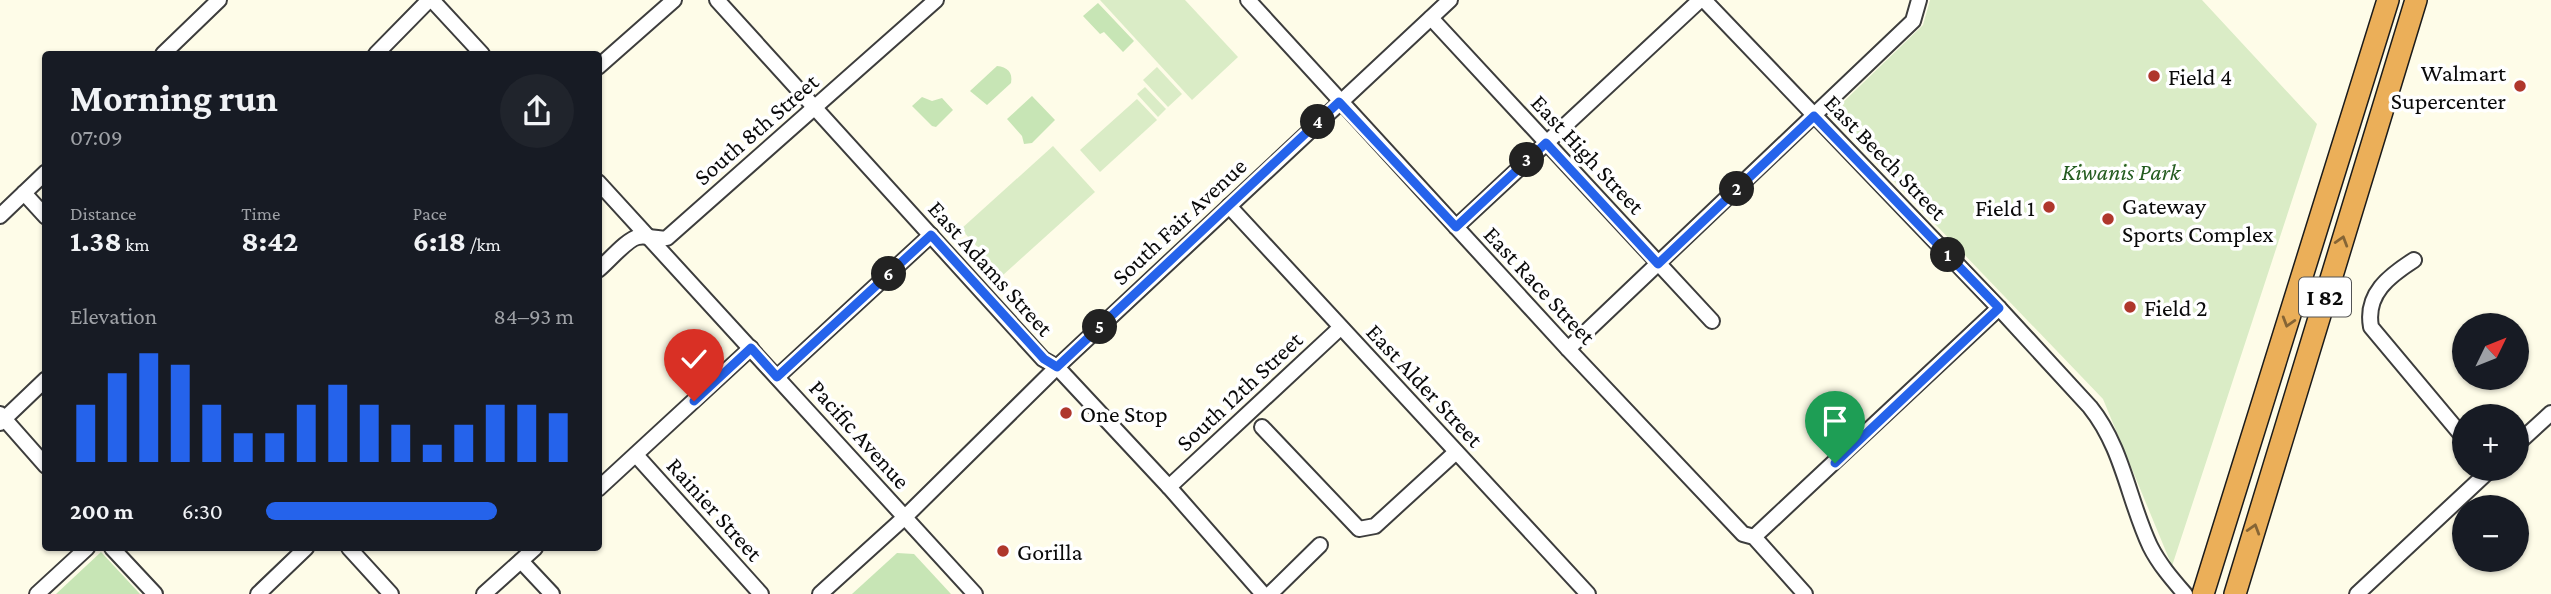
<!DOCTYPE html>
<meta charset="utf-8">
<style>
body{margin:0;font-family:"Crimson Pro",serif;background:#20242c;color:#f1f3f6;height:100vh;display:flex;flex-direction:column;font-size:26px;white-space:nowrap}
*{box-sizing:border-box;margin:0}
p{font-size:23px;color:#9ea1a6}
.icon{flex:none;width:38px;height:38px;fill:none;stroke:currentColor;stroke-width:2;stroke-linecap:round;stroke-linejoin:round}
.map{position:relative;flex:1;overflow:hidden}
.drawer{position:absolute;left:42px;top:51px;width:560px;height:500px;display:flex;flex-direction:column;background:#171b24;border-radius:7px;box-shadow:0 2px 5px #0004}
.drawer>*{flex:none}
.needle{width:46px;rotate:47deg}
.buttons{position:absolute;left:2452px;top:313px;display:grid;gap:14px}
.buttons a{display:grid;place-items:center;width:77px;height:77px;border-radius:50%;background:#171b24;box-shadow:0 2px 5px #0004;font-size:35px}
.pin{position:absolute;display:grid;place-items:center;width:60px;height:60px;color:#fff;margin:-72px -30px;border-radius:50% 50% 50% 0;rotate:-45deg;box-shadow:0 0 7px #0007}
.pin .icon{rotate:45deg}
.km{position:absolute;width:35px;height:35px;margin:-18px;border-radius:50%;background:#222;color:#fff;font-size:19px;line-height:35px;text-align:center}
.round{display:grid;place-items:center;flex:none;width:74px;height:74px;border-radius:37px;background:#20242c}
.overview{display:flex;align-items:center;justify-content:space-between;height:119px;padding:0 28px}
h1{font-size:38px;font-weight:700;line-height:52px}
.metrics{display:grid;grid-template-columns:repeat(3,1fr);gap:10px;height:119px;padding:7px 28px}
.metrics div{display:grid;align-content:center}
.metrics b{font-size:30px;font-weight:700}
.metrics small{font-size:19px;font-weight:400}
.metrics p{font-size:19px}
.chart{height:196px;padding:14px 28px}
.chart p{display:flex;justify-content:space-between}
.chart svg{width:100%;height:126px;margin-top:7px;stroke:#2563eb;stroke-width:6}
ul{padding:0 28px;list-style:none;font-size:23px}
li{display:grid;grid-template-columns:112px 84px 1fr;align-items:center;height:52px}
li i{height:18px;border-radius:9px;background:#2563eb}
.map>svg:first-child{display:block}
.green{fill:#c7e5b5}
.pitch{fill:#daecc6}
.lines{fill:none;stroke-linecap:round;stroke-linejoin:round}
.minor-casing{stroke:#3d3d3d;stroke-width:18}
.highway-casing{stroke:#1b1b1b;stroke-width:24}
.minor{stroke:#fff;stroke-width:14}
.highway{stroke:#ebaf59;stroke-width:21}
.oneway{stroke:#866535}
.route-casing{stroke:#fff;stroke-width:14}
.route{stroke:#2563eb;stroke-width:9}
.poi-dot{fill:#af372c;stroke:#fff;stroke-width:2.5}
.labels{text-anchor:middle;dominant-baseline:central;stroke-width:7;stroke-linejoin:round;paint-order:stroke}
.shield{fill:#fff;stroke:#545454;stroke-width:2}
.shield-label{font-size:23px;font-weight:bold;fill:#0a0a0a}
.poi-label{font-size:24px;fill:#0a0a0a;stroke:#fff;text-anchor:start}
.street-label{font-size:24px;fill:#0a0a0a;stroke:#fff}
.park-label{font-size:24px;font-style:italic;fill:#245c20;stroke:#fff}
</style>
<div class="map">
<svg width="2551" height="594" viewBox="0 0 2551 594">
<rect width="100%" height="100%" fill="#fefce8"/>
<!-- green -->
<g class="green">
<polygon points="1098,3 1134,41 1123,52 1104,32 1100,34 1083,16"/>
<path d="M997 66C1007 67 1013 72 1011 83L987 105 970 91Z"/>
<polygon points="1032,96 1055,120 1032,143 1024,144 1022,136 1007,119"/>
<polygon points="922,97 932,101 942,98 953,110 936,127 932,126 912,106"/>
<polygon points="101,552 140,594 56,594"/>
<polygon points="897,553 914,554 951,594 852,594"/>
</g>
<!-- pitch -->
<g class="pitch">
<polygon points="1100,0 1185,0 1238,57 1192,100"/>
<polygon points="1930,0 2202,0 2317,124 2172,566 2103,399 1837,122 1834,111 1923,25"/>
<polygon points="1157,67 1182,94 1168,107 1143,80"/>
<polygon points="1145,87 1166,109 1158,117 1137,94"/>
<polygon points="1137,99 1157,120 1100,172 1080,150"/>
<polygon points="1053,146 1095,192 1003,275 961,229"/>
</g>
<g class="lines">
<!-- minor casing -->
<g class="minor-casing">
<g id="minor">
<polyline points="432,0 482,54"/>
<polyline points="717,0 1043,359 1057,367 1169,487 1263,594"/>
<polyline points="1248,0 1568,349 1743,534 1754,537 1805,594"/>
<path d="M1704 0 1999 308 2090 407C2123 448 2128 499 2150 546 2159 564 2172 579 2185 594"/>
<polyline points="1431,18 1712,321"/>
<polyline points="163,54 219,0"/>
<polyline points="376,54 429,0"/>
<polyline points="598,67 674,0"/>
<polyline points="598,182 975,594"/>
<polyline points="24,193 46,217"/>
<polyline points="1229,206 1588,594"/>
<polyline points="0,216 46,172"/>
<polyline points="1456,227 1700,0"/>
<path d="M2414 260C2389 276 2365 294 2371 327L2464 438"/>
<path d="M598 270C608 262 627 239 638 237 648 235 657 240 667 238L936 0"/>
<polyline points="1568,349 1913,21 1919,0"/>
<polyline points="777,377 931,235"/>
<polyline points="0,414 46,466"/>
<polyline points="0,423 46,379"/>
<polyline points="1262,427 1359,529 1375,526 1456,452"/>
<polyline points="2516,445 2551,413"/>
<polyline points="636,455 761,594"/>
<polyline points="1169,487 1340,328"/>
<polyline points="598,489 751,348"/>
<polyline points="1754,537 1999,308"/>
<polyline points="112,548 155,594"/>
<polyline points="349,548 391,594"/>
<polyline points="521,561 552,594"/>
<polyline points="37,594 87,548"/>
<polyline points="258,594 306,548"/>
<polyline points="484,594 535,548"/>
<polyline points="820,594 905,517 1057,367 1450,0"/>
<polyline points="1270,594 1320,545"/>
<polyline points="2357,594 2491,469"/>
</g>
</g>
<!-- highway casing -->
<g class="highway-casing">
<g id="highway">
<polyline points="2203,594 2388,0"/>
<polyline points="2235,594 2416,0"/>
</g>
</g>
<!-- minor -->
<use href="#minor" class="minor"/>
<!-- highway -->
<use href="#highway" class="highway"/>
</g>
<!-- one-way arrows -->
<defs><path id="oneway-chevron" d="M-2-3.5L2.5 0L-2 3.5" fill="none" stroke-width="1.6" stroke-linecap="round" stroke-linejoin="round" transform="scale(1.75)"/></defs>
<g class="oneway">
<use href="#oneway-chevron" transform="translate(2342 241) rotate(-73)"/>
<use href="#oneway-chevron" transform="translate(2288 322) rotate(107)"/>
<use href="#oneway-chevron" transform="translate(2254 529) rotate(-73)"/>
</g>
<g class="lines">
<!-- route casing -->
<g class="route-casing">
<polyline id="route" points="694,401 751,348 777,377 931,235 1044,359 1057,367 1339,102 1456,227 1546,143 1658,264 1814,116 1999,308 1835,463"/>
</g>
<!-- route -->
<use href="#route" class="route"/>
</g>
<!-- markers -->
<g class="poi-dot">
<circle cx="2154" cy="76" r="7"/>
<circle cx="2520" cy="86" r="7"/>
<circle cx="2049" cy="207" r="7"/>
<circle cx="2108" cy="219" r="7"/>
<circle cx="2130" cy="307" r="7"/>
<circle cx="1066" cy="413" r="7"/>
<circle cx="1003" cy="551" r="7"/>
</g>
<g class="labels">
<!-- shield labels -->
<rect class="shield" x="2299" y="277.5" width="52" height="39" rx="5"/>
<g class="shield-label">
<text x="2325" y="297">I 82</text>
</g>
<!-- poi labels -->
<g class="poi-label">
<text x="2506" y="72" text-anchor="end">Walmart<tspan x="2506" dy="28">Supercenter</tspan></text>
<text x="2168" y="76">Field 4</text>
<text x="2122" y="205">Gateway<tspan x="2122" dy="28">Sports Complex</tspan></text>
<text x="2035" y="207" text-anchor="end">Field 1</text>
<text x="2144" y="307">Field 2</text>
<text x="1080" y="413">One Stop</text>
<text x="1017" y="551">Gorilla</text>
</g>
<!-- street labels -->
<g class="street-label">
<text transform="translate(756 129) rotate(-41)">South 8th Street</text>
<text transform="translate(1588 154) rotate(47)">East High Street</text>
<text transform="translate(1886 157) rotate(46)">East Beech Street</text>
<text transform="translate(1179 221) rotate(-43)">South Fair Avenue</text>
<text transform="translate(991 268) rotate(48)">East Adams Street</text>
<text transform="translate(1540 285) rotate(47)">East Race Street</text>
<text transform="translate(1425 385) rotate(47)">East Alder Street</text>
<text transform="translate(1239 391) rotate(-43)">South 12th Street</text>
<text transform="translate(860 434) rotate(48)">Pacific Avenue</text>
<text transform="translate(715 509) rotate(48)">Rainier Street</text>
</g>
<!-- park labels -->
<g class="park-label">
<text x="2121" y="171">Kiwanis Park</text>
</g>
</g>
</svg>
<div class="buttons">
<a><svg class="needle" viewBox="-14 -14 28 28"><path d="M0-13l5 13h-10z" fill="#e53935"/><path d="M0 13l5-13h-10z" fill="#9ea1a6"/></svg></a>
<a>+</a>
<a>−</a>
</div>
<div class="pin" style="left:1835px;top:463px;background:#1e9e55"><svg class="icon" aria-label="arrive" viewBox="0 0 24 24"><path d="M6 21V4h12l-3 4 3 4H6"/></svg></div>
<div class="pin" style="left:694px;top:401px;background:#d93025"><svg class="icon" aria-label="check" viewBox="0 0 24 24"><path d="M5 12l5 5 9-10"/></svg></div>
<b class="km" style="left:1948px;top:255px">1</b>
<b class="km" style="left:1737px;top:189px">2</b>
<b class="km" style="left:1527px;top:160px">3</b>
<b class="km" style="left:1318px;top:122px">4</b>
<b class="km" style="left:1100px;top:327px">5</b>
<b class="km" style="left:889px;top:274px">6</b>
<section class="drawer">
<div class="overview"><div><h1>Morning run</h1><p>07:09</p></div><a class="round"><svg class="icon" aria-label="share" viewBox="0 0 24 24"><path d="M12 15V3M7 8l5-5 5 5M5 13v7h14v-7"/></svg></a></div>
<div class="metrics">
<div><p>Distance</p><b>1.38<small> km</small></b></div>
<div><p>Time</p><b>8:42</b></div>
<div><p>Pace</p><b>6:18<small> /km</small></b></div>
</div>
<div class="chart"><p><span>Elevation</span>84–93 m</p>
<svg viewBox="0 0 160 44" preserveAspectRatio="none"><path d="M5 44V24M15 44V13M25 44V6M35 44V10M45 44V24M55 44V34M65 44V34M75 44V24M85 44V17M95 44V24M105 44V31M115 44V38M125 44V31M135 44V24M145 44V24M155 44V27"/></svg>
</div>
<ul>
<li><b>200 m</b>6:30<i style="width:75%"></i></li>
</ul>
</section>
</div>
